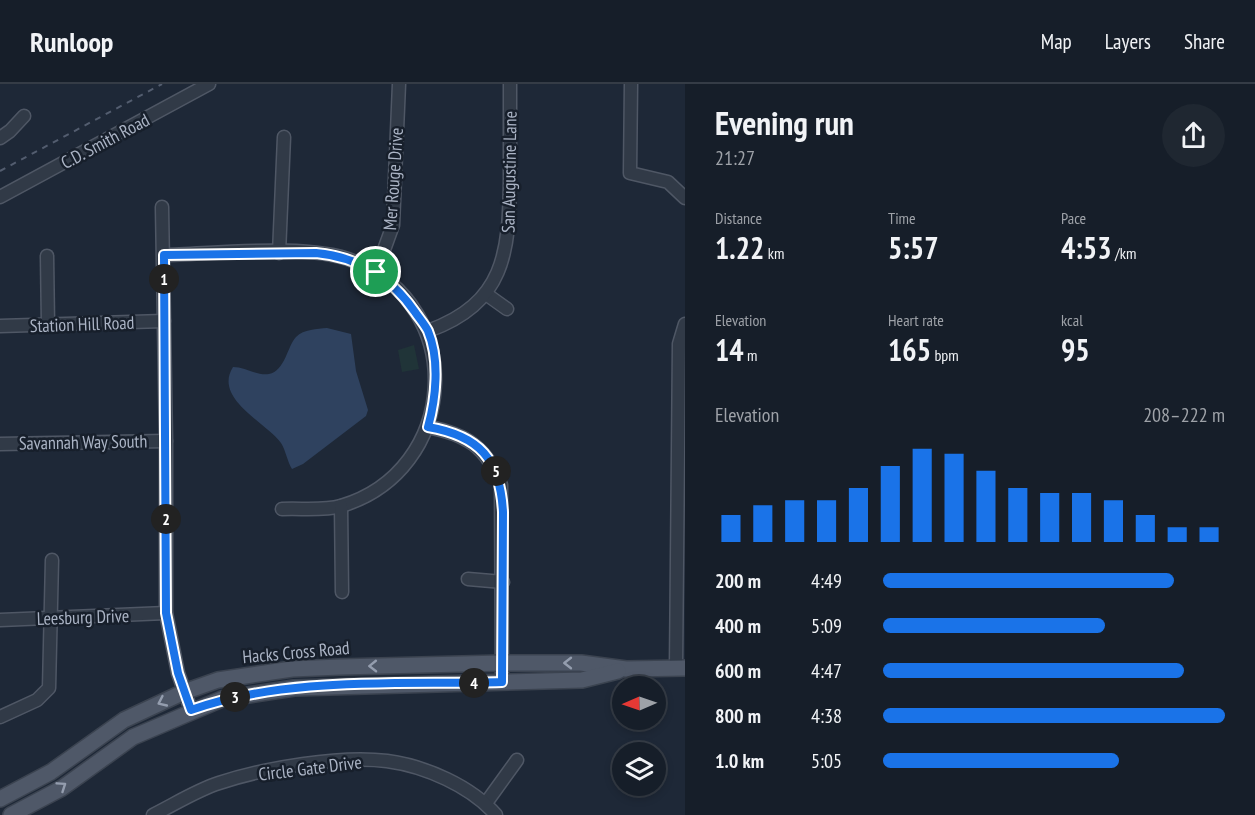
<!DOCTYPE html>
<meta charset="utf-8">
<style>
body{margin:0;font-family:"PT Sans Narrow",sans-serif;background:#1f2731;color:#f1f3f6;height:100vh;display:flex;flex-direction:column;font-size:22px;white-space:nowrap}
*{box-sizing:border-box;margin:0}
p{font-size:20px;color:#9ea2a8}
.icon{flex:none;width:33px;height:33px;fill:none;stroke:currentColor;stroke-width:2;stroke-linecap:round;stroke-linejoin:round}
.map{position:relative;flex:1;overflow:hidden}
.side{display:flex;flex-direction:column;background:#161e29;width:570px}
.side>*{flex:none}
.needle{width:39px;rotate:268deg}
.controls{position:absolute;left:612px;top:592px;display:grid;gap:12px}
.controls a{display:grid;place-items:center;width:54px;height:54px;border-radius:50%;background:#161e29;box-shadow:0 3px 9px #0003,0 0 0 2px #353c46;font-size:30px}
.pin{position:absolute;display:grid;place-items:center;width:51px;height:51px;color:#fff;margin:-26px;border:3px solid #fff;border-radius:50%;box-shadow:0 2px 6px #0007}
.km{position:absolute;width:30px;height:30px;margin:-15px;border-radius:50%;background:#222;color:#fff;font-size:16px;line-height:30px;text-align:center}
.round{display:grid;place-items:center;flex:none;width:63px;height:63px;border-radius:32px;background:#1f2731}
.head{display:flex;align-items:center;justify-content:space-between;height:102px;padding:0 30px}
h1{font-size:33px;font-weight:600;line-height:45px}
.figures{display:grid;grid-template-columns:repeat(3,1fr);gap:9px;height:102px;padding:6px 30px}
.figures div{display:grid;align-content:center}
.figures b{font-size:30px;font-weight:600}
.figures small{font-size:16px;font-weight:400}
.figures p{font-size:16px}
.chart{height:168px;padding:12px 30px}
.chart p{display:flex;justify-content:space-between}
.chart svg{width:100%;height:108px;margin-top:6px;stroke:#1a73e8;stroke-width:6}
ul{padding:0 30px;list-style:none;font-size:20px}
li{display:grid;grid-template-columns:96px 72px 1fr;align-items:center;height:45px}
li i{height:15px;border-radius:8px;background:#1a73e8}
header{display:flex;align-items:center;gap:36px;box-sizing:border-box;height:84px;padding:0 30px;background:#161e29;border-bottom:2px solid #353c46}
header strong{font-size:28px}
nav{display:flex;gap:33px;margin-inline-start:auto;font-size:21px}
main{display:flex;flex:1;min-height:0}
.map>svg:first-child{display:block}
.green{fill:#203438}
.water{fill:#2f425f}
.lines{fill:none;stroke-linecap:round;stroke-linejoin:round}
.minor-casing{stroke:#4f5765;stroke-width:15}
.major-casing{stroke:#3b4350;stroke-width:18}
.minor{stroke:#313a47;stroke-width:12}
.major{stroke:#4f5868;stroke-width:15}
.rail{stroke:#535d6f;stroke-width:2;stroke-dasharray:6 6;stroke-linecap:butt}
.oneway{stroke:#949dae}
.route-casing{stroke:#fff;stroke-width:12}
.route{stroke:#1a73e8;stroke-width:8}
.labels{text-anchor:middle;dominant-baseline:central;stroke-width:5;stroke-linejoin:round;paint-order:stroke}
.street-label{font-size:18px;fill:#abb4c5;stroke:#171f2b}
</style>
<header>
<strong>Runloop</strong>
<nav><a>Map</a><a>Layers</a><a>Share</a></nav>
</header>
<main>
<div class="map">
<svg width="685" height="731" viewBox="0 0 685 731">
<rect width="100%" height="100%" fill="#1e2837"/>
<!-- green -->
<polygon class="green" points="414,261 419,285 402,288 398,266"/>
<!-- water -->
<path class="water" d="M327 244 351 250 356 287 368 326 366 332 303 380 292 385C287 377 286 367 281 359 266 338 213 315 233 283 245 283 257 292 269 290 285 287 287 263 296 253 304 245 317 245 327 244Z"/>
<g class="lines">
<!-- minor casing -->
<g class="minor-casing">
<g id="minor">
<polyline points="631,0 630,89 668,98 685,114"/>
<polyline points="0,54 10,47 24,32"/>
<polyline points="0,113 209,0"/>
<polyline points="162,123 166,357 166,529 178,589 191,626"/>
<polyline points="279,169 284,53"/>
<path d="M164 171C214 170 309 159 353 177 469 222 459 387 341 422 323 427 301 424 282 425"/>
<polyline points="47,172 48,241"/>
<polyline points="376,188 393,141 399,0"/>
<polyline points="486,210 507,225"/>
<polyline points="0,242 164,237"/>
<path d="M428 247C505 219 509 169 510 96 510 64 510 32 510 0"/>
<path d="M428 343C466 350 487 363 501 401L502 598"/>
<polyline points="0,360 166,357"/>
<polyline points="341,422 342,508"/>
<polyline points="468,495 503,498"/>
<polyline points="0,536 166,529"/>
<polyline points="676,584 679,260 685,240"/>
<polyline points="0,633 37,616 49,604 52,476"/>
<polyline points="486,719 517,676"/>
<path d="M153 731C175 720 197 706 219 699 264 684 341 671 387 677 425 682 471 702 496 731"/>
</g>
</g>
<!-- major casing -->
<g class="major-casing">
<g id="major">
<polyline points="0,715 51,688 124,636 184,608 218,596 292,585 340,583 502,579 581,579 626,585 685,584"/>
<polyline points="11,731 62,704 133,653 222,615 294,604 582,596 618,587"/>
</g>
</g>
<!-- minor -->
<use href="#minor" class="minor"/>
<!-- major -->
<use href="#major" class="major"/>
<!-- rail -->
<polyline class="rail" points="0,87 162,0"/>
</g>
<!-- one-way arrows -->
<defs><path id="oneway-chevron" d="M-2-3.5L2.5 0L-2 3.5" fill="none" stroke-width="1.6" stroke-linecap="round" stroke-linejoin="round" transform="scale(1.5)"/></defs>
<g class="oneway">
<use href="#oneway-chevron" transform="translate(568 579) rotate(-180)"/>
<use href="#oneway-chevron" transform="translate(373 582) rotate(179)"/>
<use href="#oneway-chevron" transform="translate(162 618) rotate(155)"/>
<use href="#oneway-chevron" transform="translate(62 702) rotate(-34)"/>
</g>
<g class="lines">
<!-- route casing -->
<g class="route-casing">
<path id="route" d="M316 169C358 173 391 193 415 228 419 234 425 241 428 247 440 276 436 314 428 343 480 352 500 375 503 428L502 598C400 601 288 592 191 626L178 589 166 529 164 171Z"/>
</g>
<!-- route -->
<use href="#route" class="route"/>
</g>
<g class="labels">
<!-- street labels -->
<g class="street-label">
<text transform="translate(105 57) rotate(-28)">C.D. Smith Road</text>
<text transform="translate(509 88) rotate(-89)">San Augustine Lane</text>
<text transform="translate(393 95) rotate(-86)">Mer Rouge Drive</text>
<text transform="translate(82 240) rotate(-2)">Station Hill Road</text>
<text transform="translate(83 358) rotate(-1)">Savannah Way South</text>
<text transform="translate(83 533) rotate(-2)">Leesburg Drive</text>
<text transform="translate(296 568) rotate(-5)">Hacks Cross Road</text>
<text transform="translate(310 684) rotate(-7)">Circle Gate Drive</text>
</g>
</g>
</svg>
<div class="controls">
<a><svg class="needle" viewBox="-14 -14 28 28"><path d="M0-13l5 13h-10z" fill="#e53935"/><path d="M0 13l5-13h-10z" fill="#9ea2a8"/></svg></a>
<a><svg class="icon" aria-label="layers" viewBox="0 0 24 24"><path d="M12 4l9 5-9 5-9-5zM3 14l9 5 9-5"/></svg></a>
</div>
<div class="pin" style="left:376px;top:188px;background:#1e9e55"><svg class="icon" aria-label="arrive" viewBox="0 0 24 24"><path d="M6 21V4h12l-3 4 3 4H6"/></svg></div>
<b class="km" style="left:164px;top:195px">1</b>
<b class="km" style="left:166px;top:435px">2</b>
<b class="km" style="left:235px;top:613px">3</b>
<b class="km" style="left:474px;top:599px">4</b>
<b class="km" style="left:496px;top:387px">5</b>
</div>
<section class="side">
<div class="head"><div><h1>Evening run</h1><p>21:27</p></div><a class="round"><svg class="icon" aria-label="share" viewBox="0 0 24 24"><path d="M12 15V3M7 8l5-5 5 5M5 13v7h14v-7"/></svg></a></div>
<div class="figures">
<div><p>Distance</p><b>1.22<small> km</small></b></div>
<div><p>Time</p><b>5:57</b></div>
<div><p>Pace</p><b>4:53<small> /km</small></b></div>
</div>
<div class="figures">
<div><p>Elevation</p><b>14<small> m</small></b></div>
<div><p>Heart rate</p><b>165<small> bpm</small></b></div>
<div><p>kcal</p><b>95</b></div>
</div>
<div class="chart"><p><span>Elevation</span>208–222 m</p>
<svg viewBox="0 0 160 44" preserveAspectRatio="none"><path d="M5 44V33M15 44V29M25 44V27M35 44V27M45 44V22M55 44V13M65 44V6M75 44V8M85 44V15M95 44V22M105 44V24M115 44V24M125 44V27M135 44V33M145 44V38M155 44V38"/></svg>
</div>
<ul>
<li><b>200 m</b>4:49<i style="width:85%"></i></li>
<li><b>400 m</b>5:09<i style="width:65%"></i></li>
<li><b>600 m</b>4:47<i style="width:88%"></i></li>
<li><b>800 m</b>4:38<i style="width:100%"></i></li>
<li><b>1.0 km</b>5:05<i style="width:69%"></i></li>
</ul>
</section>
</main>
